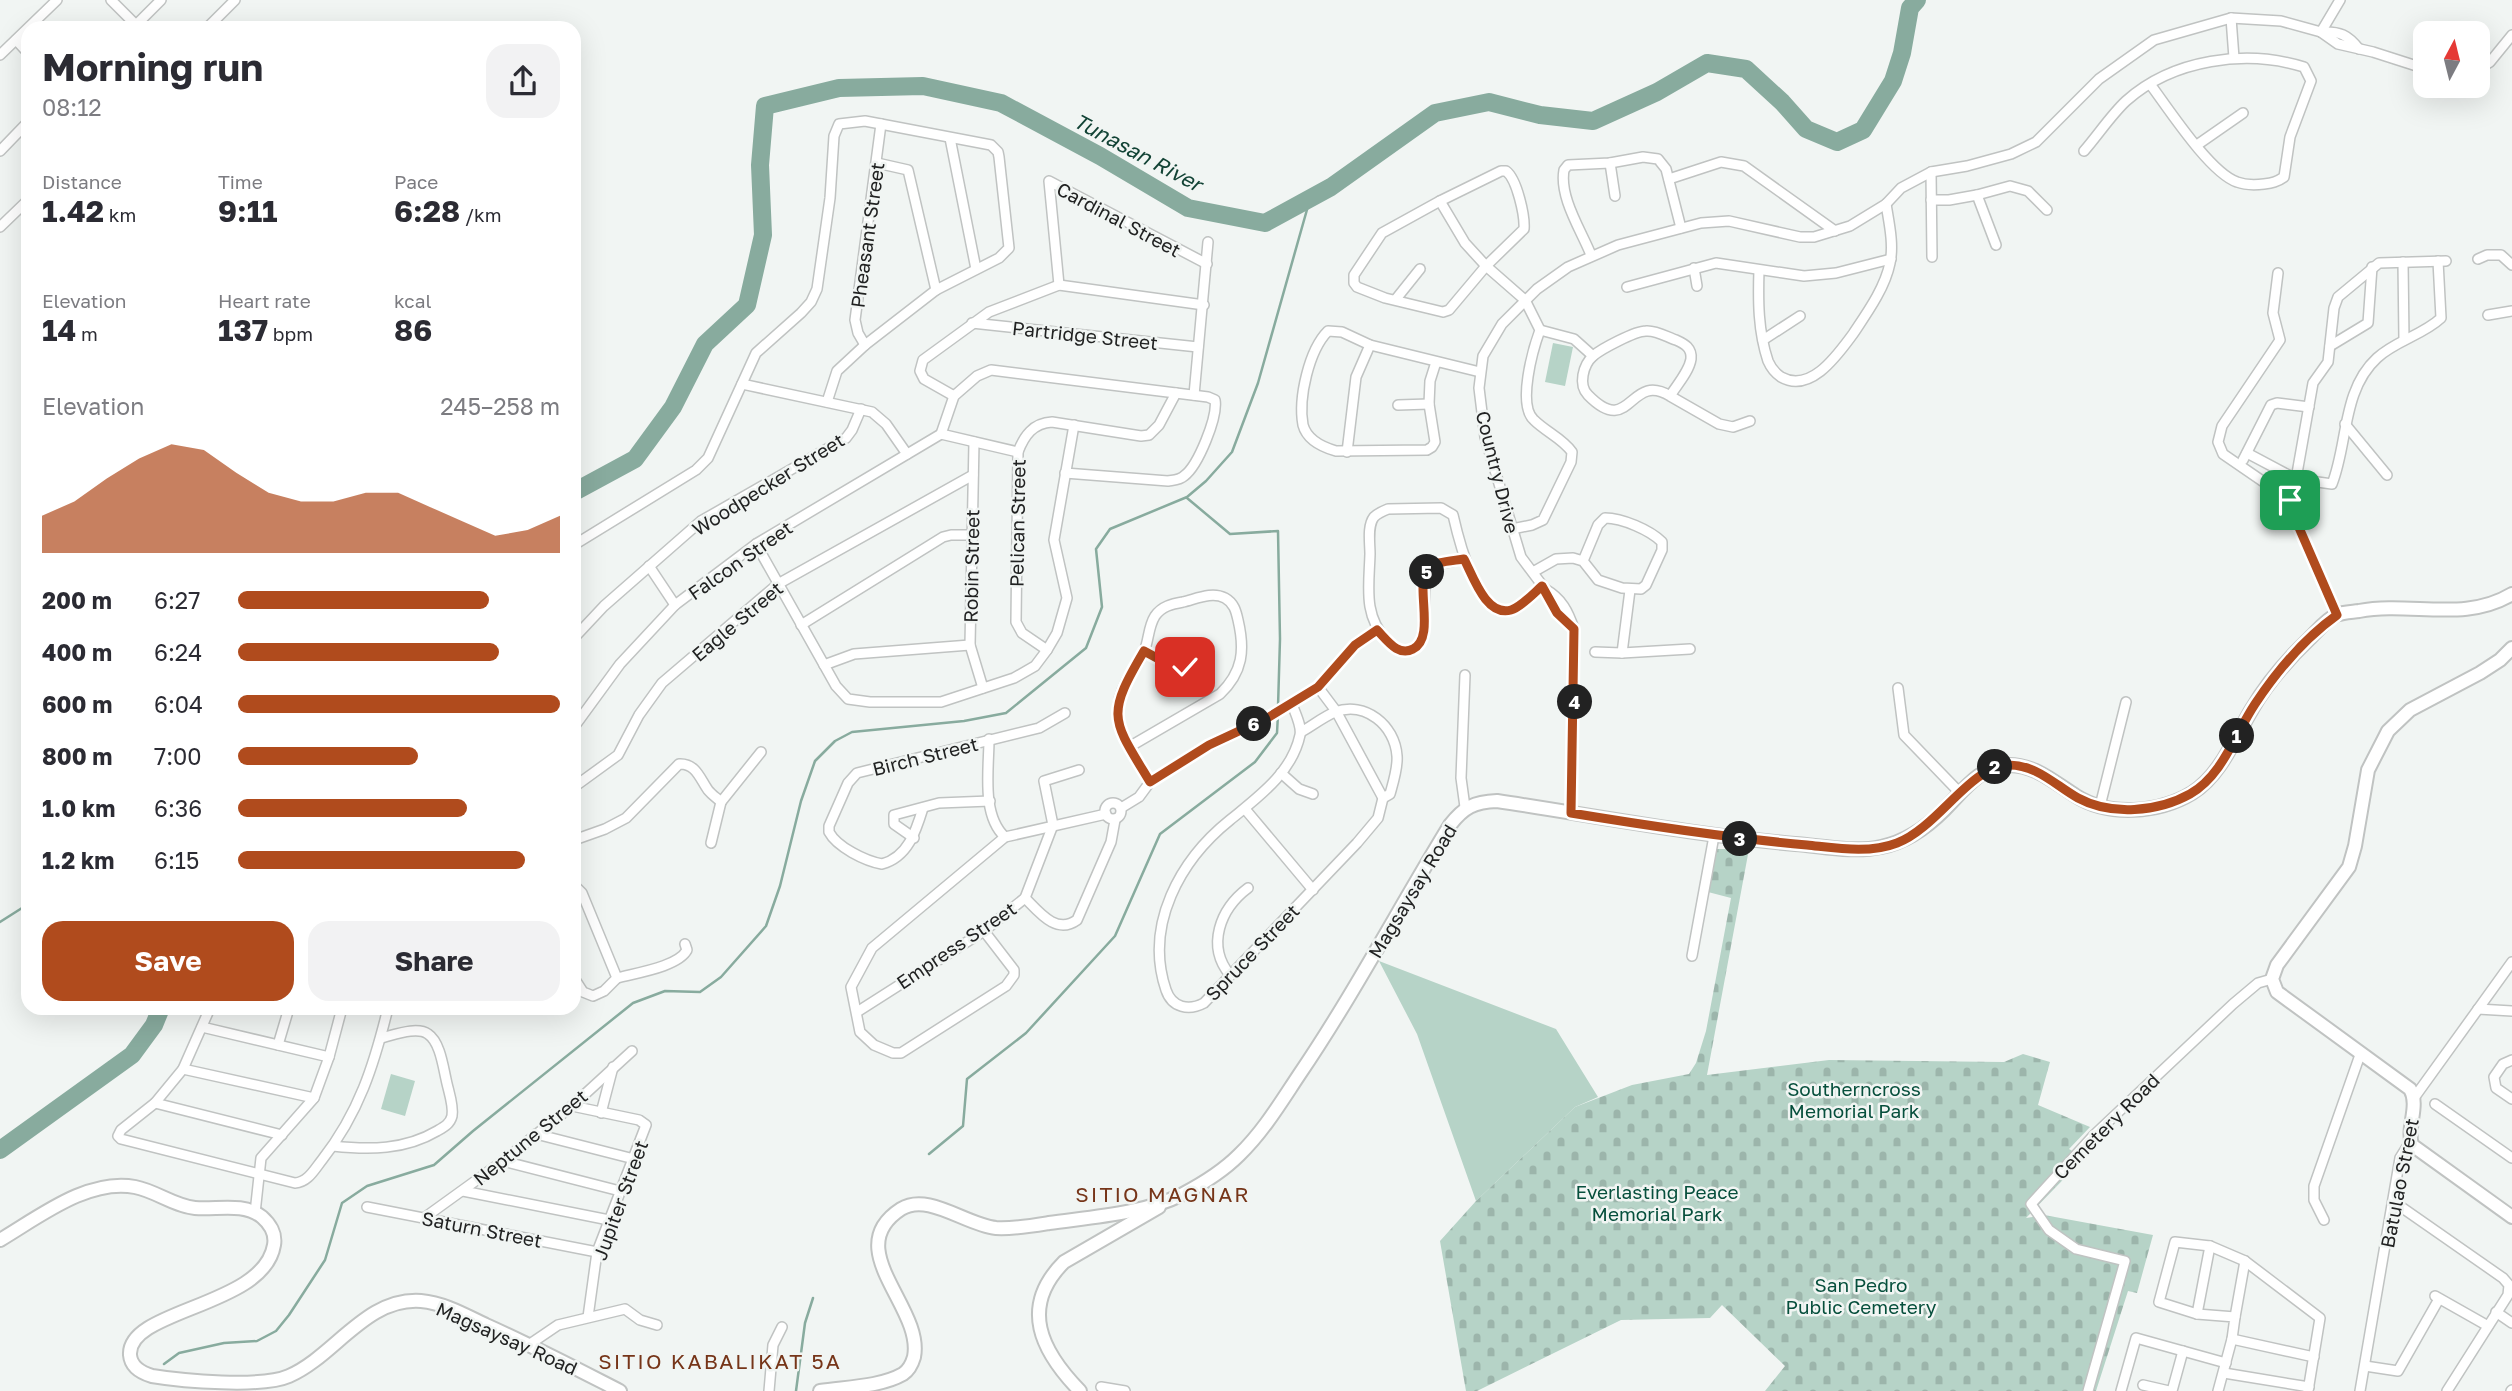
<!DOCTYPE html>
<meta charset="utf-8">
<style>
body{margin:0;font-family:"Golos Text",sans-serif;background:#f2f2f3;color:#2b2b33;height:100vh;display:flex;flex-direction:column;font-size:26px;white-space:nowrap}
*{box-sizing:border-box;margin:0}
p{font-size:23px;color:#7c7c81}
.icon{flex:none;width:38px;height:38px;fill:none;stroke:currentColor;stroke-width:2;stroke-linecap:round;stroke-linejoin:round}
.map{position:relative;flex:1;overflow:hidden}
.drawer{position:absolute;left:21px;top:21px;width:560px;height:994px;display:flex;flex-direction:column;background:#fff;border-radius:21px;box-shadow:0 7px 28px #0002}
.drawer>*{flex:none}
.needle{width:46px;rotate:7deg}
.fabs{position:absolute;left:2413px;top:21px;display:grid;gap:14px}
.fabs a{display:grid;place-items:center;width:77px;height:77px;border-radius:14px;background:#fff;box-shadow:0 7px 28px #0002;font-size:35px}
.pin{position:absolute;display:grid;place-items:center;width:60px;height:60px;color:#fff;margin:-30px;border-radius:14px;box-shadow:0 4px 10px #0006}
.km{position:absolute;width:35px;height:35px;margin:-18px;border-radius:50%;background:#222;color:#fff;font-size:19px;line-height:35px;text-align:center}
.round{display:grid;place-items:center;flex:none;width:74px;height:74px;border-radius:21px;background:#f2f2f3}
.headline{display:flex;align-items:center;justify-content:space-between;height:119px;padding:0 21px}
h1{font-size:38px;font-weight:700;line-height:52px}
.stats{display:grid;grid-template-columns:repeat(3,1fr);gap:10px;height:119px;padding:7px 21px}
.stats div{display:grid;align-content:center}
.stats b{font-size:30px;font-weight:700}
.stats small{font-size:19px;font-weight:400}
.stats p{font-size:19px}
.chart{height:196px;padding:14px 21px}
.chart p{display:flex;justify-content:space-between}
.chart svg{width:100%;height:126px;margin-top:7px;fill:#b04b1d;opacity:.7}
.primary-button{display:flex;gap:14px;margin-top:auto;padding:14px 21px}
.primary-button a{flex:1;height:80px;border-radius:21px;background:#b04b1d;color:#fff;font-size:28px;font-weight:700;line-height:80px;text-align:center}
.primary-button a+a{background:#f2f2f3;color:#2b2b33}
ul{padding:0 21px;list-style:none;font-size:23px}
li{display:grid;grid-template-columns:112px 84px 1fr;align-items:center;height:52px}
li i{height:18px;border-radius:9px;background:#b04b1d}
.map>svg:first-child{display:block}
.green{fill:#b6d3c7}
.cemetery{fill:url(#cemetery-stones)}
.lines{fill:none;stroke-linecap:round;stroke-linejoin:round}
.stream{stroke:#88ab9e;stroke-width:2.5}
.river{stroke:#88ab9e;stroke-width:18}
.street-casing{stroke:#c0c3c2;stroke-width:12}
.secondary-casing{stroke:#c0c3c2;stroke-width:16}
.street{stroke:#fff;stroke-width:9}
.secondary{stroke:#fff;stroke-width:12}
.route-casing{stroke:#fff;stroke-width:14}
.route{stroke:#b04b1d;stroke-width:9}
.labels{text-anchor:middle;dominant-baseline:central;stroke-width:5;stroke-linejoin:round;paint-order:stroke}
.street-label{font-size:19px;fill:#212222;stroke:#f1f5f3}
.park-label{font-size:19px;fill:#064f3c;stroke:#f1f5f3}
.water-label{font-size:21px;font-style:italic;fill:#124335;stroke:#f1f5f3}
.neighbourhood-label{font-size:21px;letter-spacing:2px;fill:#763519;stroke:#f1f5f3}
</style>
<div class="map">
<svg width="2512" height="1391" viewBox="0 0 2512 1391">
<defs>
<pattern id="cemetery-stones" width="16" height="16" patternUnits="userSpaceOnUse" patternTransform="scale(1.75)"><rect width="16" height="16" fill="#b6d3c7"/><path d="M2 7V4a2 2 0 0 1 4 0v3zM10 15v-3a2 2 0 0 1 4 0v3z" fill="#9cb5ab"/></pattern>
</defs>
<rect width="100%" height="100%" fill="#f1f5f3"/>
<!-- green -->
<g class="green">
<polygon points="1553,343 1573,347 1565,386 1545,382"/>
<polygon points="1379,961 1556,1029 1598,1097 1575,1107 1476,1201 1417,1034"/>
<polygon points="391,1074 415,1081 405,1116 381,1109"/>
</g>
<!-- cemetery -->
<polygon class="cemetery" points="1716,849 1749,849 1707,1075 1829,1060 2004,1062 2023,1054 2050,1062 2038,1105 2090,1127 2069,1149 2084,1158 2026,1218 2044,1215 2153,1235 2137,1293 2128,1291 2096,1391 1765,1391 1785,1366 1722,1305 1710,1318 1621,1320 1477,1391 1466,1391 1440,1241 1476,1201 1575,1107 1632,1085 1689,1074 1696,1063 1706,1031 1731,898 1708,892"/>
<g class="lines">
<!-- stream -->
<g class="stream">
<polyline points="1187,498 1230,534 1278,531 1280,639 1278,707"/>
<polyline points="0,922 22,908 28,899"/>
<polyline points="929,1154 963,1126 967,1079 1026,1033 1115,936 1160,834 1255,762 1277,733 1278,714"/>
<polyline points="164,1364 179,1353 224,1343 257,1341 276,1331 289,1315 325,1260 342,1203 367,1186 434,1165 473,1131 633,1003 665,991 700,992 721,977 766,926 780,886 801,801 815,761 835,741 852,732 964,721 1006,713 1086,648 1102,607 1096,549 1110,529 1187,497 1206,481 1232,452 1258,383 1310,199"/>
<polyline points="796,1391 805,1323 813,1298"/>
</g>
<!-- river -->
<g class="river">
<polyline points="574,492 635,459 673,407 705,344 747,305 763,235 760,165 765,106 839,88 923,86 1001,103 1100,156 1188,208 1265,223 1331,187 1435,113 1489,102 1540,115 1593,121 1657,92 1707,63 1746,69 1782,102 1806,129 1837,142 1863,130 1893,81 1902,53 1910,8 1917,0"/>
<polyline points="0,1150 132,1055 154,1025 161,1008"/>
</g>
<!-- street casing -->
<g class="street-casing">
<g id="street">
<polyline points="111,0 139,28"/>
<polyline points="2231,18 2234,58"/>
<polyline points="136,25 161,0"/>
<polyline points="207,28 235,0"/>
<path d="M2321 32C2340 31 2348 35 2359 49"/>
<polyline points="2321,32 2340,0"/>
<polyline points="16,40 28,53"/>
<polyline points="0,55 57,0"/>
<polyline points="2478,69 2490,62 2512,35"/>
<polyline points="950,138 976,269"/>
<polyline points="2197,145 2243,113"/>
<polyline points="0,151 28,122"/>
<path d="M2084 151C2098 135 2111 115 2126 101 2173 59 2246 49 2304 67L2311 81 2290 137 2284 177C2277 182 2272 183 2264 184 2256 185 2245 185 2237 182 2210 173 2168 108 2150 84"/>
<polyline points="877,163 908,170 936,290"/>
<polyline points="1610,163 1615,196"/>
<path d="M1501 171H1506C1517 179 1525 216 1524 229L1486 266 1449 310 1443 312 1385 298 1357 287 1354 283V275L1382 233 1440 201Z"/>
<polyline points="1931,172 1932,257"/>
<polyline points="1669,179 1721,162 1744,166 1835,231"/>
<polyline points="1977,195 1996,245"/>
<polyline points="1931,200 1949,200 1977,195 2010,186 2028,191 2047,210"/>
<path d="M1440 201 1465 243 1486 266 1525 300 1540 330C1533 349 1517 405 1534 420 1546 432 1562 438 1572 452L1571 462 1543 520 1532 525 1512 529"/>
<polyline points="0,227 28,200"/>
<path d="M1591 255C1581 230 1559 197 1564 170L1568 165 1610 163 1643 157 1658 159 1666 169 1681 228"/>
<polyline points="2478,259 2487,255 2501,255 2512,265"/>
<polyline points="2403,262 2404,340"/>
<polyline points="1694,268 1697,286"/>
<path d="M1759 270C1758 301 1758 331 1768 361 1771 368 1775 373 1781 377 1811 394 1838 354 1853 334 1867 313 1885 288 1890 263 1894 244 1889 223 1886 204"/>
<polyline points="2278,273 2273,313 2280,340 2222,426 2218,442 2223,454 2290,500"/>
<polyline points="1059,285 1049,181 1207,264"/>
<polyline points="1627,287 1716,263 1804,276 1836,273 1891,259"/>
<polyline points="1396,299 1420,269"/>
<polyline points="2488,315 2512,311"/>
<polyline points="972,323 1198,347"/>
<polyline points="1540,330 1574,339 1593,356"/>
<polyline points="1763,340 1800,316"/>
<polyline points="865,345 858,333 855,320 881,124"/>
<polyline points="2330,346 2368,323 2372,267"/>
<path d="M1436 362 1430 381 1429 404 1435 442 1432 447 1427 450 1336 451C1322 447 1307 440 1303 425 1298 398 1309 350 1328 331L1342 332 1370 345 1480 372"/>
<polyline points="742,384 872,412 886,424 907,454"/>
<polyline points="1194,395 1208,242"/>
<polyline points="954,396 924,379 920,371 923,360 989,312 1059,285 1204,305"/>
<path d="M1670 396C1629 371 1631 439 1588 395 1578 385 1583 365 1593 356 1601 349 1635 331 1646 331 1656 330 1667 337 1676 340 1685 344 1692 348 1691 359 1689 372 1676 386 1670 396L1719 424 1733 427 1750 421"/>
<polyline points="1398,405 1429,404"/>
<polyline points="2345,424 2387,475"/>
<path d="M941 434 954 396 977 376 991 370 1208 397 1215 400C1218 417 1198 466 1184 476 1180 480 1174 480 1168 481L1065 473"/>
<polyline points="941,434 1018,452"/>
<polyline points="974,442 970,645 983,688"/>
<polyline points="1347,452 1356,377 1370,345"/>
<path d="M2247 453 2296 479 2332 484C2348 444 2342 390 2377 358 2395 341 2423 335 2441 318L2438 261"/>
<polyline points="2243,460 2271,405 2277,403 2309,407"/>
<polyline points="756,544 836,686 848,699 870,702 941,702 1014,678 1035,666 1047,650 1057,633 1067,598 1054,540 1074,425"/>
<polyline points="574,545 696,470 708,458 756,353 801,313 811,302 817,289 830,198 834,136 839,124 865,121 991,145 998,152 999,157 1009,248 999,258 936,290 865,345 837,371 827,402"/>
<path d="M1464 559 1434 565 1428 570C1419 587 1433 644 1411 650 1401 653 1394 647 1387 641 1363 615 1369 587 1370 554 1370 543 1367 526 1374 517 1378 513 1383 511 1388 509L1441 508 1453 515C1458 537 1478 622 1512 610 1522 607 1534 592 1542 585"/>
<polyline points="649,566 675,605"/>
<path d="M1533 572 1556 559 1573 558 1583 561 1598 580 1622 588 1641 589 1646 585 1662 550V542C1650 530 1622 518 1605 518L1598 525 1583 561"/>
<path d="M1545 589C1562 599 1568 611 1574 629L1571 813"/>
<polyline points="2337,615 2290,507 2290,500 2296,479 2313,383 2328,362 2334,308 2338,297 2379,263 2446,261"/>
<polyline points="801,625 943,537 951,535 972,535"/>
<polyline points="1574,629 1557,613 1545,589 1521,557 1485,437 1479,388 1483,356 1502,324 1537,289 1568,267 1618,245 1701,223 1729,221 1800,237 1814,237 1850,226 1886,204 1901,188 1931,172 1967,166 2011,154 2036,142 2099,79 2154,40 2231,18 2281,21 2321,32 2338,44 2373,52 2426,69"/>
<polyline points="574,638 604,606 701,521 846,438 852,430 861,409"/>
<path d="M1047 650 1022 633 1016 622 1018 452C1024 436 1033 423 1052 422L1141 436 1149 435 1159 425 1176 393"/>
<path d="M1144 651C1159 659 1176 674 1191 662"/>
<polyline points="1595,652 1622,653 1690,649"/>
<polyline points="1622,653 1630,590"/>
<polyline points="824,665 854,654 970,645"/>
<polyline points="1318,687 1336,711 1383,798"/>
<polyline points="1898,688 1904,735 1960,793"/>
<path d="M1292 704C1295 713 1302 726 1300 735 1292 773 1258 797 1230 820 1180 860 1144 925 1166 990 1172 1008 1189 1011 1204 1003L1357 843 1378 818 1383 798"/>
<polyline points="574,727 620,664 675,605 756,544 941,434"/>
<path d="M1301 732C1312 726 1323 717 1335 712 1365 701 1395 725 1397 756 1398 768 1393 783 1390 794L1383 798"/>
<path d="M989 739C989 769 981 815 1005 837"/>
<path d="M1129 747 1220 694C1243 672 1245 650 1238 620 1236 611 1234 603 1225 598 1212 591 1196 599 1183 602 1172 604 1162 606 1155 616 1148 627 1149 640 1144 652 1139 663 1130 673 1125 684 1105 721 1132 751 1150 782"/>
<polyline points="1281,773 1299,789 1313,794"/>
<polyline points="574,787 618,755 639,715 662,683 778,584 973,475"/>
<circle cx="1113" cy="811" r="8"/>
<polyline points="2100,806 2126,702"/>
<polyline points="1465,807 1461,778 1465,675"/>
<path d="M923 808C916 831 908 857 882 864 865 861 837 847 829 832V826L848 783 857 773 1039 728 1065 713"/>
<polyline points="1121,808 1139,797 1150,782 1198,751 1269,717 1318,687 1355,645 1377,630"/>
<polyline points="1245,809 1313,890"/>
<polyline points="914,838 894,824 894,815 939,803 990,801"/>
<path d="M574 840 605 829 626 818 679 764C696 763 700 779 708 790 712 795 717 798 721 802L761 752"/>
<polyline points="711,843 721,802"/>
<polyline points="574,885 582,893 617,978 604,991 593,996 583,992 574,978"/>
<path d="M1025 898C1039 912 1056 935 1077 920L1111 842 1115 820"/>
<polyline points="984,931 1014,970 1014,975 1006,986 901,1053 893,1053 874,1045 860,1032 851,987 872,948 1005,837 1106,814"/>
<polyline points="1692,956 1714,836"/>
<path d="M1230 975C1206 946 1220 909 1248 888"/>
<path d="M617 978C635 973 678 967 687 950L685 944"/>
<path d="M210 1008 183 1069 155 1103 121 1130 118 1136 121 1139 295 1183C308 1182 314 1170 322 1160 359 1113 374 1065 388 1008"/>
<polyline points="2478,1009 2512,1011"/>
<polyline points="857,1012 984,931 1025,898 1053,825 1044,781 1079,770"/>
<polyline points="202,1027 329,1057"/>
<polyline points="278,1045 289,1008"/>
<polyline points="2512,1060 2503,1064 2494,1077 2496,1088 2512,1099"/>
<polyline points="183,1069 314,1098"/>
<polyline points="2414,1098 2512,962"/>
<polyline points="155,1103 282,1135"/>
<polyline points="2435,1104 2512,1158"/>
<polyline points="572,1106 639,1120 646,1125 597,1252 588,1317"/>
<polyline points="601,1113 613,1067"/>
<polyline points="536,1134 634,1159"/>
<path d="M333 1146C369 1150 405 1150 437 1131 444 1127 450 1124 452 1116 454 1105 448 1090 446 1079 443 1066 440 1042 428 1034 417 1026 394 1035 381 1038"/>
<polyline points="503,1161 620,1191"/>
<polyline points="463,1191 609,1220"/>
<polyline points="2394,1202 2503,1278 2509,1285 2508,1295 2447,1391"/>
<polyline points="367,1207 597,1252"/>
<polyline points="255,1213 261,1158 314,1098 329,1057 342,1008"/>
<polyline points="424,1218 503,1161 572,1106 632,1051"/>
<polyline points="2324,1220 2314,1200 2314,1186 2361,1052"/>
<polyline points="2435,1296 2488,1326"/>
<polyline points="2496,1312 2512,1323"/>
<polyline points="2197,1314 2210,1246"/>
<polyline points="2235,1317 2245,1261"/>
<polyline points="2232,1339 2314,1357"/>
<polyline points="530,1344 558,1325 625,1309 640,1320 657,1325"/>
<polyline points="2365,1366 2398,1371 2439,1299"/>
<polyline points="2224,1373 2309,1387"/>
<polyline points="2143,1385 2169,1391"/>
<polyline points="1101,1387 1125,1391"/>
<polyline points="769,1391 773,1345 782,1327"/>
<polyline points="2088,1391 2125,1261 2076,1249 2049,1230 2031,1204 2094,1135 2233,1004 2258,983 2272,979"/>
<polyline points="2121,1391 2136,1338 2226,1363"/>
<polyline points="2172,1391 2183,1351"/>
<polyline points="2218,1391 2232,1339 2235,1317 2197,1314 2159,1302 2175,1242 2210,1246 2245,1261 2320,1318 2308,1391"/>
<polyline points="2360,1391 2400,1158 2410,1142"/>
<polyline points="2511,1391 2512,1390"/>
</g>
</g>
<!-- secondary casing -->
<g class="secondary-casing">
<g id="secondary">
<path d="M2512 648 2500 660 2480 673 2410 710 2388 731 2368 770 2355 846 2349 867 2277 965 2272 979 2277 992 2410 1089C2420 1106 2406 1127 2412 1145L2512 1217"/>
<path d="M0 1240C39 1217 88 1178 135 1187 156 1191 174 1206 195 1208 217 1210 243 1202 262 1217 270 1224 276 1234 274 1245 264 1307 127 1309 130 1355 131 1367 142 1373 152 1376 182 1381 262 1388 289 1376 335 1356 366 1297 421 1301 444 1303 465 1315 486 1325 531 1345 575 1368 620 1391"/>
<path d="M820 1391C846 1387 880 1387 903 1374 909 1370 912 1364 914 1357 924 1307 839 1249 901 1209 928 1192 966 1225 996 1228 1014 1229 1031 1226 1049 1223 1092 1217 1143 1214 1183 1194 1202 1184 1223 1171 1239 1155 1263 1132 1281 1102 1299 1075 1354 994 1399 908 1450 825 1464 807 1474 802 1497 801 1596 816 1695 835 1795 844 1822 846 1853 853 1881 847 1906 842 1927 827 1944 810 1963 791 1981 765 2009 765 2036 765 2055 783 2076 796 2109 817 2159 813 2192 793 2221 775 2235 737 2252 709 2267 683 2289 658 2310 638 2318 630 2327 619 2336 615 2343 612 2352 612 2359 611 2411 601 2464 623 2512 594"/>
<path d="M1080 1391C1041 1351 1019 1307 1064 1262L1159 1207"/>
</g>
</g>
<!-- street -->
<use href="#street" class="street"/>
<!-- secondary -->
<use href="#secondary" class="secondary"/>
</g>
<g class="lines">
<!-- route casing -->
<g class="route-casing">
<path id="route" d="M1185 667 1168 664 1144 651C1105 717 1112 719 1150 782L1209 745 1269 717 1318 687 1355 645 1377 630C1387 640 1398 657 1413 649 1436 638 1415 586 1427 570 1434 561 1453 561 1464 559 1473 576 1486 617 1511 610 1521 607 1534 593 1542 586L1557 613 1574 629 1571 813C1650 826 1728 838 1807 845 1836 848 1869 854 1897 843 1937 828 1970 767 2007 765 2036 764 2055 785 2078 798 2111 816 2158 812 2190 794 2223 775 2235 734 2255 704 2277 671 2305 638 2337 615L2290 507V500"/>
</g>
<!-- route -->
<use href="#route" class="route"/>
</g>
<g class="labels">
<!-- street labels -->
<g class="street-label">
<text transform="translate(1119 219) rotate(28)">Cardinal Street</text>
<text transform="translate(867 235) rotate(-82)">Pheasant Street</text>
<text transform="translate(1085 335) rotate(6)">Partridge Street</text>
<text transform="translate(1498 472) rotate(76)">Country Drive</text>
<text transform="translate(768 484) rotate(-32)">Woodpecker Street</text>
<text transform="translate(1017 523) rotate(-89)">Pelican Street</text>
<text transform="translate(740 560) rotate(-35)">Falcon Street</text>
<text transform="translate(971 566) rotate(-89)">Robin Street</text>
<text transform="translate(737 621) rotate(-40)">Eagle Street</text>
<text transform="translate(925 756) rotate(-14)">Birch Street</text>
<text transform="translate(1412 891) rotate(-59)">Magsaysay Road</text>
<text transform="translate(956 945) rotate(-34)">Empress Street</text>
<text transform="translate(1252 952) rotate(-46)">Spruce Street</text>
<text transform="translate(2106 1126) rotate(-45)">Cemetery Road</text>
<text transform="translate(530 1137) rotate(-39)">Neptune Street</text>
<text transform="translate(2399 1183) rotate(-79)">Batulao Street</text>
<text transform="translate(620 1200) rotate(-70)">Jupiter Street</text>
<text transform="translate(482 1229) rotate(11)">Saturn Street</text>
<text transform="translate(507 1338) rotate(24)">Magsaysay Road</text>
</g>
<!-- park labels -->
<g class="park-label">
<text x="1854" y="1088">Southerncross<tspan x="1854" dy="22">Memorial Park</tspan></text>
<text x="1657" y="1191">Everlasting Peace<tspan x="1657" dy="22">Memorial Park</tspan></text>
<text x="1861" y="1284">San Pedro<tspan x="1861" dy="22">Public Cemetery</tspan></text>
</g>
<!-- water labels -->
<g class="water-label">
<text transform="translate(1138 152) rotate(28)">Tunasan River</text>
</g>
<!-- neighbourhood labels -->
<g class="neighbourhood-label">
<text x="1163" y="1194">SITIO MAGNAR</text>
<text x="720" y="1361">SITIO KABALIKAT 5A</text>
</g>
</g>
</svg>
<div class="fabs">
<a><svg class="needle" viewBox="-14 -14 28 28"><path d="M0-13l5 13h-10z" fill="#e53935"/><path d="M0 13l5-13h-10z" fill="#7c7c81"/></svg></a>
</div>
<div class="pin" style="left:2290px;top:500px;background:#1e9e55"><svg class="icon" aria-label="arrive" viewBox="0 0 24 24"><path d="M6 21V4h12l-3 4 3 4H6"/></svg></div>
<div class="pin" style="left:1185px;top:667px;background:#d93025"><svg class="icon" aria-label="check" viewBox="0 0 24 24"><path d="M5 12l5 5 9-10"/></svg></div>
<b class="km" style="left:2237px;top:736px">1</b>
<b class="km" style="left:1995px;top:767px">2</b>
<b class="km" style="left:1740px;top:839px">3</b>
<b class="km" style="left:1575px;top:702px">4</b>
<b class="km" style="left:1427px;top:572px">5</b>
<b class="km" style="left:1254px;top:724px">6</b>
<section class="drawer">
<div class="headline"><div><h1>Morning run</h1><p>08:12</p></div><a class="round"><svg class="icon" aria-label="share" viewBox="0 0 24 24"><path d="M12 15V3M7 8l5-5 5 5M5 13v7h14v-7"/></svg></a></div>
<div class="stats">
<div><p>Distance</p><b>1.42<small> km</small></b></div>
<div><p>Time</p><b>9:11</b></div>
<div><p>Pace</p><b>6:28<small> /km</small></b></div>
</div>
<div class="stats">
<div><p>Elevation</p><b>14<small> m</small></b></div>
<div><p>Heart rate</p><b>137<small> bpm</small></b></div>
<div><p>kcal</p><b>86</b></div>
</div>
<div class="chart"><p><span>Elevation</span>245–258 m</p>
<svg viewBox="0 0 160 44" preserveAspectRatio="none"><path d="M0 44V31L10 26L20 18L30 11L40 6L50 8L60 16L70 23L80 26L90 26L100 23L110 23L120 28L130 33L140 38L150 36L160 31V44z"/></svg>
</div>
<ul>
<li><b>200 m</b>6:27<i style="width:78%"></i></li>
<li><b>400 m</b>6:24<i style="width:81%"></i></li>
<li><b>600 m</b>6:04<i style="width:100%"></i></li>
<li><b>800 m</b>7:00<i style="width:56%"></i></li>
<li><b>1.0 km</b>6:36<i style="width:71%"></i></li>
<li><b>1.2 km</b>6:15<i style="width:89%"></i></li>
</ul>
<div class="primary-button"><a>Save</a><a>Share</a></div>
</section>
</div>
